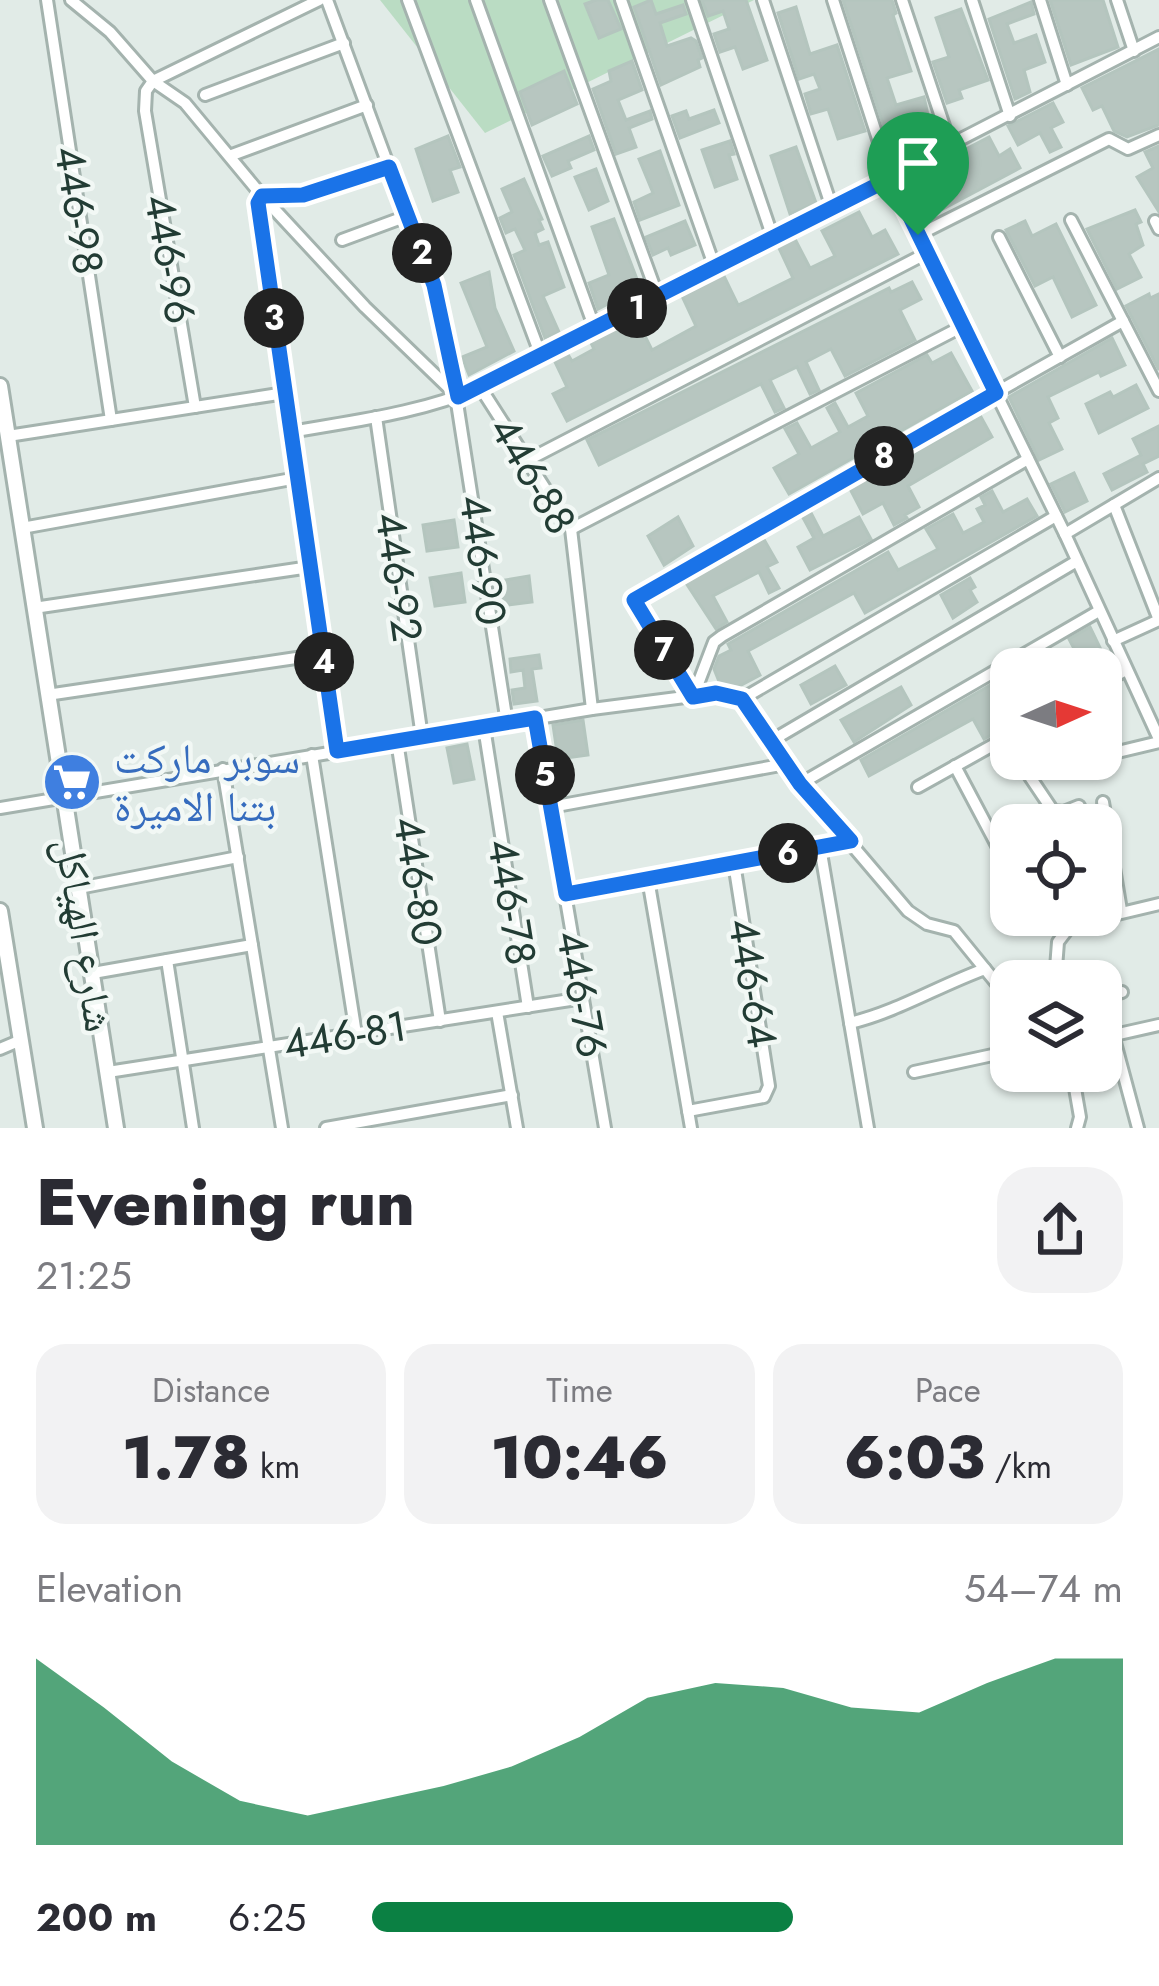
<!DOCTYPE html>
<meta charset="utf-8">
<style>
body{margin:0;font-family:Jost,"Noto Naskh Arabic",sans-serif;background:#f2f2f3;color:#2b2b33;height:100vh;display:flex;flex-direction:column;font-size:45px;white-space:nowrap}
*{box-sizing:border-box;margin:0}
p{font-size:39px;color:#7c7c81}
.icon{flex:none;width:66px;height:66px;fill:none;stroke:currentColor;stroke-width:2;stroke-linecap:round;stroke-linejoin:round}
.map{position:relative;height:1128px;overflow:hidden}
.side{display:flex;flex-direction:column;background:#fff;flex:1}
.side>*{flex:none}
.needle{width:78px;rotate:87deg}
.buttons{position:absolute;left:990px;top:648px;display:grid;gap:24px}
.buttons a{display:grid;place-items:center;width:132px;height:132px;border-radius:24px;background:#fff;box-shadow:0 3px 9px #0004;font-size:60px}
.pin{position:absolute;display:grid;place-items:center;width:102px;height:102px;color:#fff;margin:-123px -51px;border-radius:50% 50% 50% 0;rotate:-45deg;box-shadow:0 0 12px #0007}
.pin .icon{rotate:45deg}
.km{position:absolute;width:60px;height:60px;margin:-30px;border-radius:50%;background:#222;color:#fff;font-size:33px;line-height:60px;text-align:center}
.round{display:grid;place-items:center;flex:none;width:126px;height:126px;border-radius:36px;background:#f2f2f3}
.summary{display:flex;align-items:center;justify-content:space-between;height:204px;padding:0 36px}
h1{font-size:66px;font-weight:800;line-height:90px}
.figures{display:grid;grid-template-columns:repeat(3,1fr);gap:18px;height:204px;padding:12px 36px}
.figures div{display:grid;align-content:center;border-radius:30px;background:#f2f2f3;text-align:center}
.figures b{font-size:60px;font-weight:800}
.figures small{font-size:33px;font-weight:400}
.figures p{font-size:33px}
.chart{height:336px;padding:24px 36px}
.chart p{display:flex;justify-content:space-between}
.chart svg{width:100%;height:216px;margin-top:12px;fill:#0b8043;opacity:.7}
ul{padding:0 36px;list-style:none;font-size:39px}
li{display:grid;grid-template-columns:192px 144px 1fr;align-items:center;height:90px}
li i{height:30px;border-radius:15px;background:#0b8043}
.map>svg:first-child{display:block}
.green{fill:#badcc3}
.building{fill:#b7c6c0;stroke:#b4c5be;stroke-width:3}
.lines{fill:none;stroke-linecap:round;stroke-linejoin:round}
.minor-casing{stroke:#a4b3ae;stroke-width:16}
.tertiary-casing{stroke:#a4b3ae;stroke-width:20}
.minor{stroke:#fff;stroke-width:10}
.tertiary{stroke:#fff;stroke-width:14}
.route-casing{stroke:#fff;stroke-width:24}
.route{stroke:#1a73e8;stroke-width:15}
.labels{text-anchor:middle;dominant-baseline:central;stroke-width:9;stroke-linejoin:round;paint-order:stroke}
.street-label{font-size:42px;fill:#223c34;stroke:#f2f8f5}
.shop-label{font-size:42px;fill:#366cbe;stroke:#f2f8f5;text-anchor:start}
</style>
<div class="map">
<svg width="1159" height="1128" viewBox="0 0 1159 1128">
<rect width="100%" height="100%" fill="#e1ebe7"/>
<!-- green -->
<polygon class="green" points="380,0 754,0 485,133"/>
<!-- building -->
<g class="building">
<polygon points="596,0 608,0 621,29 599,38 585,4"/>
<polygon points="651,0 656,14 683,5 686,14 660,23 667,46 691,38 696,41 702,58 698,60 700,67 661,85 634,7"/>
<polygon points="702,0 746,0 767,60 743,69 735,47 720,52 714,34 729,29 723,11 708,16"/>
<polygon points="843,0 892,0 896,13 893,15 911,71 887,78 896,105 924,97 934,142 894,158"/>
<polygon points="1050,0 1103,0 1118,47 1071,65"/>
<polygon points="1031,2 1034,14 1007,24 1014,43 1036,35 1045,62 1024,70 1030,92 1015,99 989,19"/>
<polygon points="796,7 810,54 837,45 865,131 838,139 828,109 811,114 805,94 820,89 814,74 799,79 778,13"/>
<polygon points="961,9 988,80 959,90 962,98 947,103 933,62 949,57 936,18"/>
<polygon points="1159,49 1159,125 1127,137 1114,131 1102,106 1093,110 1082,88"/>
<polygon points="632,61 642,90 618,100 626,120 650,111 652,119 629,128 636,147 616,154 593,89 611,81 609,71"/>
<polygon points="564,71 577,104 532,125 520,92"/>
<polygon points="1053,103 1063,122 1051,128 1061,147 1050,152 1040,133 1018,145 1008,126"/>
<polygon points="714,110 719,123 680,138 672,116 686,111 689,119"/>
<polygon points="448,136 460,167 450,170 458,192 433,201 416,149"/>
<polygon points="589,136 594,150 568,161 571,168 552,176 543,156"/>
<polygon points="989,137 999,156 1010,149 1020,168 943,209 933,190 957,178 947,159"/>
<polygon points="730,141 734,154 729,155 737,179 715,187 702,150"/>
<polygon points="1159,146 1159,212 1137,177 1153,168 1145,152"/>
<polygon points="796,147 816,203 790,214 771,156"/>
<polygon points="660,151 679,205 640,220 634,202 653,193 639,159"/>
<polygon points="596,169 608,201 589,210 575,177"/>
<polygon points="524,179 542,219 539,220 543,229 535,233 539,245 548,242 564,287 543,296 559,332 545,338 514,255 525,250 515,229 506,233 500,218 512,212 502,189"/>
<polygon points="1135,210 1141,222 1136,224 1143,245 1129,254 1141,277 1117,289 1087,229"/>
<polygon points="859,212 872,237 885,230 898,254 567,421 553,394 567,387 554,360 567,353 572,361 594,349 590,341 636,318 652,350 696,326 681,294 723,274 738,305 749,300 793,278 778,246 781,244 794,237 810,268 835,256 822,231"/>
<polygon points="614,219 640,287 598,309 589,283 609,275 592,227"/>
<polygon points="685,221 695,245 671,255 668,248 653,255 646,237"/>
<polygon points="1025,221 1032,236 1056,224 1096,305 1072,317 1053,277 1035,286 1006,230"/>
<polygon points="489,272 495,308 514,351 469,375 462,357 487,347 461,283"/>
<polygon points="912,282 921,299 900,310 915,340 845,376 831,349 806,362 819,390 810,394 797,367 770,380 784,408 775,412 761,384 599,465 587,440 889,288 891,292"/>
<polygon points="1149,294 1150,298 1159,294 1159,370 1126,306"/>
<polygon points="1112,338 1125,365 1101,376 1099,372 1048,397 1058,418 1049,423 1062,449 1039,460 1009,397"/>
<polygon points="951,353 972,391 789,494 774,468 799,454 785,429 797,423 811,448 840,432 827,408 835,403 848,427 868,416 856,393 927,355 932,363"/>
<polygon points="1136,385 1148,408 1099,433 1086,404 1110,392 1113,397"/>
<polygon points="981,417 992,437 908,486 919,507 905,515 907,518 894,525 883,503 863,514 849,487"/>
<polygon points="1159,426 1159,456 1143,464 1147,472 1112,490 1104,474 1141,455 1133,439"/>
<polygon points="1074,473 1087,501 1065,512 1051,484"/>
<polygon points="992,491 1003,512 1027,499 1037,516 865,613 854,593 748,651 760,675 736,688 720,684 714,669 719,656 731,650 728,644 888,552 898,570 938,549 926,529 953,514 963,533 984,522 977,509 985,505 981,497"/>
<polygon points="809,509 823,536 859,517 871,539 810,570 798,547 814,538 801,514"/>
<polygon points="678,517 693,546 664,565 648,536"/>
<polygon points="454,520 458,547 427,551 423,525"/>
<polygon points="762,536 777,562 767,567 779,588 769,593 759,572 713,596 727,622 716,629 684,580"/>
<polygon points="461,573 465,602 435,606 430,578"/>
<polygon points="529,576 532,602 499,606 499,581"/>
<polygon points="970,578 975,587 970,590 977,602 953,618 941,595"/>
<polygon points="1090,627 1106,660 1088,669 1062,669 1080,660 1069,639"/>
<polygon points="539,655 541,668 532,669 537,701 514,704 512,690 525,688 523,670 511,672 510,659"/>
<polygon points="835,666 846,685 811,704 801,685"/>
<polygon points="1011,673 1011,724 984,739 973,719 869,776 861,760"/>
<polygon points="901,687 911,705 854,742 841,720"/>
<polygon points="583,720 588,755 558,759 553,725"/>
<polygon points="467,744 474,779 454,783 447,748"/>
</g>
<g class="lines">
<!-- minor casing -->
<g class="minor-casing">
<g id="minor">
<polyline points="47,0 111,420"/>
<polyline points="71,0 110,32 153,81 185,103 263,197 365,307 456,395"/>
<polyline points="327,0 443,313 507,723"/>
<polyline points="408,0 541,356"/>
<polyline points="476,0 595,329"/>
<polyline points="550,0 658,297"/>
<polyline points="621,0 715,268"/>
<polyline points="692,0 773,238"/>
<polyline points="763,0 832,208"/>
<polyline points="833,0 891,179 1065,534 1159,739"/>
<polyline points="902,0 951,147"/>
<polyline points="972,0 1010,116"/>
<polyline points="1040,0 1067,85"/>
<polyline points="1117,0 1134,51"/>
<polyline points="205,95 344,43"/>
<polyline points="232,155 367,105"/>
<polyline points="1071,220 1159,391"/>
<polyline points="1155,221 1159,229"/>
<polyline points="918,235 1109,139 1128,149 1159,135"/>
<polyline points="999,237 1060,357"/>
<polyline points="342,240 407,216"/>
<polyline points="480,387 571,529 592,709"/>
<polyline points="195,407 145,111 146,91 153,81 319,0"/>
<polyline points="376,417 422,737"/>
<path d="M291 432C353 421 422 413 480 387L1159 37"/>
<polyline points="8,436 285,393"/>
<polyline points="528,460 927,253"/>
<polyline points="1114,505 1159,620"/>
<polyline points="22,528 297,478"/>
<polyline points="571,529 963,326"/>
<polyline points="1065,534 1159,478"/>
<polyline points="34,608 310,567"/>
<polyline points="1113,641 1159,620"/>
<polyline points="1101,684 1126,670"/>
<polyline points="47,695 323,654"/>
<polyline points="693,697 636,607 639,594 1123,321"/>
<polyline points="693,697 714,642 722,636 1028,459"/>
<polyline points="742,699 1056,516"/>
<polyline points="535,718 605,1128"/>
<polyline points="484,727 528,1007"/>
<polyline points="397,741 440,1021"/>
<polyline points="771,741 1077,561"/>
<polyline points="337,751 258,203 263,197 303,195 389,168"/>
<polyline points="312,755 356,1034"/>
<polyline points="1101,756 1159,742"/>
<polyline points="1018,759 1053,811 1064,812 1079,806"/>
<polyline points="1062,759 1067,763 1087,759"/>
<polyline points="955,766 1000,851"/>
<polyline points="223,769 282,1128"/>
<polyline points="800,784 1099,611"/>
<polyline points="918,787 1011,735"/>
<polyline points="1103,802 1121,910"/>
<polyline points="551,807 786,764"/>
<polyline points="0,808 592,709 716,693 742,699 800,784 908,911 927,924 954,931 1011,1001"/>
<polyline points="820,847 868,1128"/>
<polyline points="648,879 691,1128"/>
<polyline points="79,888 238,857"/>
<polyline points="565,894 851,841"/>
<polyline points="167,960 193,1128"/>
<polyline points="93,973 252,945"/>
<polyline points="1055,981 1058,942 1071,925 1159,904"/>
<polyline points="1101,998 1122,992"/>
<polyline points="497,1012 517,1128"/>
<path d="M850 1023C899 1011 938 986 985 969"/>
<polyline points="1113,1035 1138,1128"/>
<polyline points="1101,1038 1159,1025"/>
<polyline points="0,1049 21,1040"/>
<polyline points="1072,1071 1080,1117 1077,1128"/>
<polyline points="108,1072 583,998"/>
<polyline points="914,1072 1011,1051"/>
<polyline points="688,1111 764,1097 769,1086 734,863"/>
<polyline points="326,1128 512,1095"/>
</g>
</g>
<!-- tertiary casing -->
<g class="tertiary-casing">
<g id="tertiary">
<polyline points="0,386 116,1128"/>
<polyline points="0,911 35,1128"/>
</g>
</g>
<!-- minor -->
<use href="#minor" class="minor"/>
<!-- tertiary -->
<use href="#tertiary" class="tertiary"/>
</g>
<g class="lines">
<!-- route casing -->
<g class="route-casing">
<polygon id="route" points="389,167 434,285 458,397 891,178 996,393 634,600 693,697 716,693 742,699 800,784 851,841 566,894 535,718 337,751 258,203 262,196 303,195"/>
</g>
<!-- route -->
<use href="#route" class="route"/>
</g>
<!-- icons -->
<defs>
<g id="supermarket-disc" transform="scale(3)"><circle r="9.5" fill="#3f7fe0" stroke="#f2f8f5"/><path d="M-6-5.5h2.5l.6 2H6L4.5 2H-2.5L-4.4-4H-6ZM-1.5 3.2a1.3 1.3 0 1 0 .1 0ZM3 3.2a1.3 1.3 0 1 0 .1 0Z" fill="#fff"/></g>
</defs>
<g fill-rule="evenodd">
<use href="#supermarket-disc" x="72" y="782"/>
</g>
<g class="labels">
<!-- street labels -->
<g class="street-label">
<text transform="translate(79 210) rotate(81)">446-98</text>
<text transform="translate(170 259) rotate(80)">446-96</text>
<text transform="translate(533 475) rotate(60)">446-88</text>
<text transform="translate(483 560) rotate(82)">446-90</text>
<text transform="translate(399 577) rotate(82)">446-92</text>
<text transform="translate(418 881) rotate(81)">446-80</text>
<text transform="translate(512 902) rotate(81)">446-78</text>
<text transform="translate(85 935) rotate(81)">شارع الهياكل</text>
<text transform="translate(753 983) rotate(81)">446-64</text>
<text transform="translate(582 994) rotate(80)">446-76</text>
<text transform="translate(345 1035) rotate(-9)">446-81</text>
</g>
<!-- shop labels -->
<g class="shop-label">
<text x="114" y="758">سوبر ماركت<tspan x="114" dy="48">بتنا الاميرة</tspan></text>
</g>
</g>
</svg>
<div class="buttons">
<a><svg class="needle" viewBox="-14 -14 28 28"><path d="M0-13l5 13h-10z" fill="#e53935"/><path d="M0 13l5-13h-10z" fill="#7c7c81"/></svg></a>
<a><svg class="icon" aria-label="locate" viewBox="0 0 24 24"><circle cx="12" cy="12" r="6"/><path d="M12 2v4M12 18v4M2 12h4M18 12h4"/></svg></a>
<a><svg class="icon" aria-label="layers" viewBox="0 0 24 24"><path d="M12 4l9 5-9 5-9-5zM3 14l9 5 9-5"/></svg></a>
</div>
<div class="pin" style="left:918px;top:235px;background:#1e9e55"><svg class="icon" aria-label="arrive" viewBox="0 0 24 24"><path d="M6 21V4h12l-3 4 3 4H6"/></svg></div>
<b class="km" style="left:637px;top:308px">1</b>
<b class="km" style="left:422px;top:253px">2</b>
<b class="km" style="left:274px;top:318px">3</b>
<b class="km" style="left:324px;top:662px">4</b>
<b class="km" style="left:545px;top:775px">5</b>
<b class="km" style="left:788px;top:853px">6</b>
<b class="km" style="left:664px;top:650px">7</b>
<b class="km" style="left:884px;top:456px">8</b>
</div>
<section class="side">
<div class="summary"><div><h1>Evening run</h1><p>21:25</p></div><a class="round"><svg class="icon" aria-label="share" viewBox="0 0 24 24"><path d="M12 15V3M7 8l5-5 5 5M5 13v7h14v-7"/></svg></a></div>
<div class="figures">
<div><p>Distance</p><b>1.78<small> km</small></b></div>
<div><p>Time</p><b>10:46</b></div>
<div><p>Pace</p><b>6:03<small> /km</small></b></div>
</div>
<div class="chart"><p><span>Elevation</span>54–74 m</p>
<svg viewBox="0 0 160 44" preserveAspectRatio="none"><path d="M0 44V6L10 16L20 27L30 35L40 38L50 35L60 32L70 28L80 22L90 14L100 11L110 12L120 16L130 17L140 11L150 6L160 6V44z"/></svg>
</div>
<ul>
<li><b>200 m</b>6:25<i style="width:56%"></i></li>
</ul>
</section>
